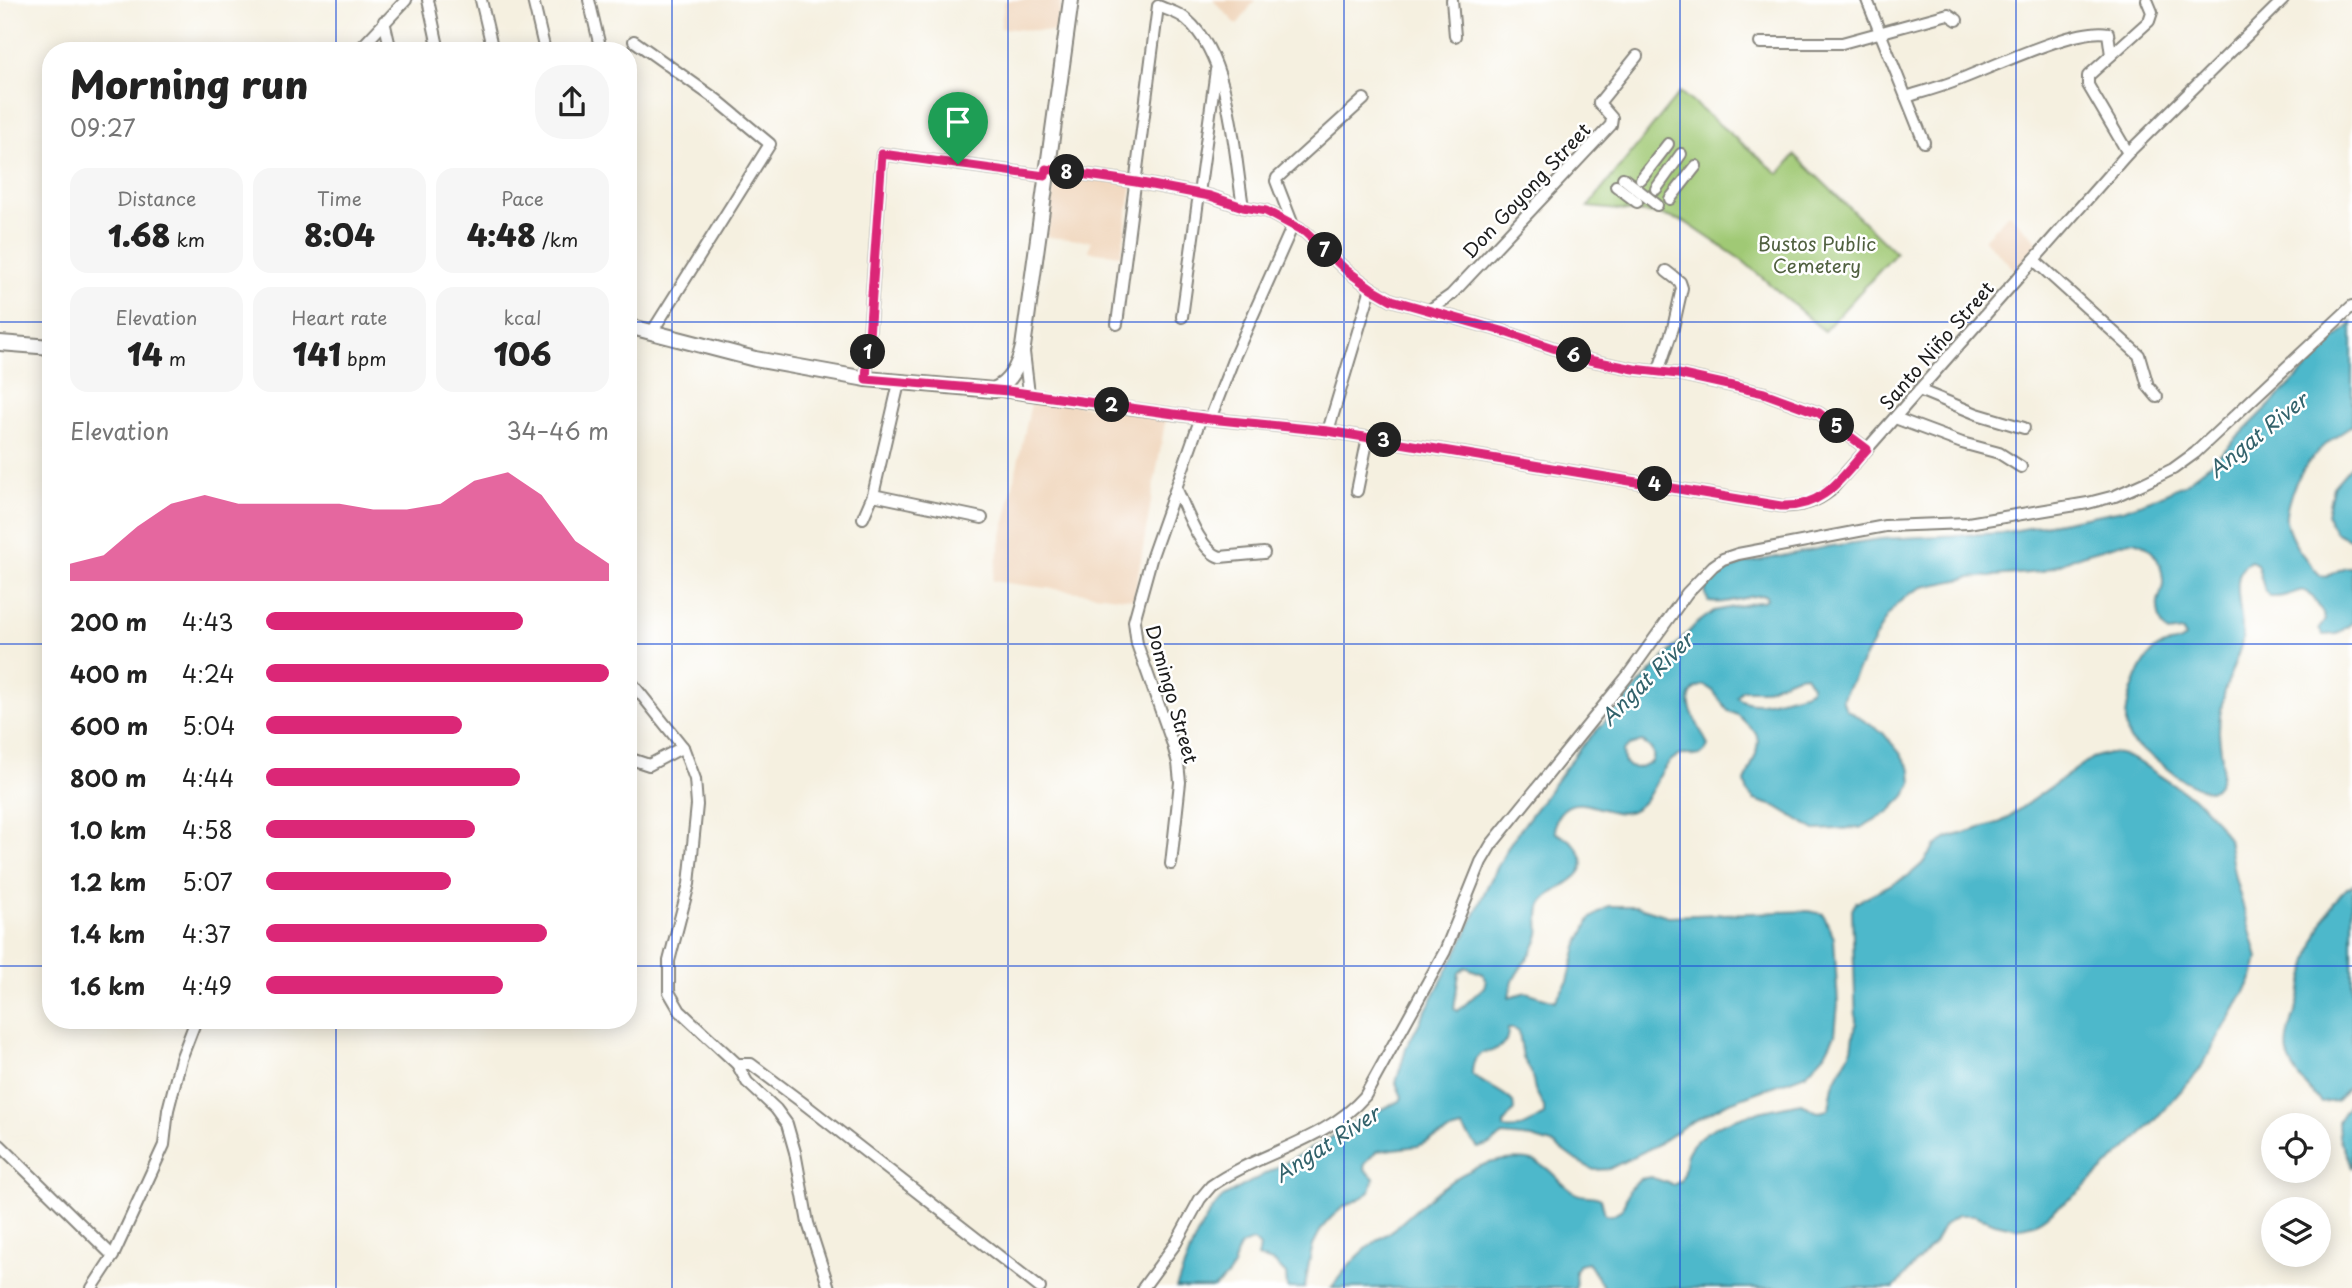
<!DOCTYPE html>
<meta charset="utf-8">
<style>
body{margin:0;font-family:"Playpen Sans",sans-serif;background:#f6f6f6;color:#222;height:100vh;display:flex;flex-direction:column;font-size:26px;white-space:nowrap}
*{box-sizing:border-box;margin:0}
p{font-size:23px;color:#767676}
.icon{flex:none;width:38px;height:38px;fill:none;stroke:currentColor;stroke-width:2;stroke-linecap:round;stroke-linejoin:round}
.map{position:relative;flex:1;overflow:hidden}
.details{position:absolute;left:42px;top:42px;width:595px;height:987px;display:flex;flex-direction:column;background:#fff;border-radius:28px;box-shadow:0 4px 18px #0003}
.details>*{flex:none}
.buttons{position:absolute;left:2261px;top:1113px;display:grid;gap:14px}
.buttons a{display:grid;place-items:center;width:70px;height:70px;border-radius:50%;background:#fff;box-shadow:0 4px 18px #0003;font-size:35px}
.pin{position:absolute;display:grid;place-items:center;width:60px;height:60px;color:#fff;margin:-72px -30px;border-radius:50% 50% 50% 0;rotate:-45deg;box-shadow:0 0 7px #0007}
.pin .icon{rotate:45deg}
.km{position:absolute;width:35px;height:35px;margin:-18px;border-radius:50%;background:#222;color:#fff;font-size:19px;line-height:35px;text-align:center}
.round{display:grid;place-items:center;flex:none;width:74px;height:74px;border-radius:28px;background:#f6f6f6}
.summary{display:flex;align-items:center;justify-content:space-between;height:119px;padding:0 28px}
h1{font-size:38px;font-weight:800;line-height:52px}
.metrics{display:grid;grid-template-columns:repeat(3,1fr);gap:10px;height:119px;padding:7px 28px}
.metrics div{display:grid;align-content:center;border-radius:18px;background:#f6f6f6;text-align:center}
.metrics b{font-size:30px;font-weight:800}
.metrics small{font-size:19px;font-weight:400}
.metrics p{font-size:19px}
.chart{height:196px;padding:14px 28px}
.chart p{display:flex;justify-content:space-between}
.chart svg{width:100%;height:126px;margin-top:7px;fill:#db2777;opacity:.7}
ul{padding:0 28px;list-style:none;font-size:23px}
li{display:grid;grid-template-columns:112px 84px 1fr;align-items:center;height:52px}
li i{height:18px;border-radius:9px;background:#db2777}
.map>svg:first-child{display:block}
.built{fill:#f0d6bc}
.green{fill:#a0c975;stroke:#5e7248;stroke-width:2}
.water{fill:#4eb8cb;stroke:#356a74;stroke-width:2;fill-rule:evenodd}
.lines{fill:none;stroke-linecap:round;stroke-linejoin:round}
.minor-casing{stroke:#88867e;stroke-width:14}
.major-casing{stroke:#88867e;stroke-width:18}
.minor{stroke:#fff;stroke-width:10}
.major{stroke:#fff;stroke-width:14}
.route-casing{stroke:#fff;stroke-width:14}
.route{stroke:#db2777;stroke-width:9}
.grid{fill:none;stroke:#1d4ed8;stroke-width:2;stroke-opacity:0.55}
.labels{text-anchor:middle;dominant-baseline:central;stroke-width:5;stroke-linejoin:round;paint-order:stroke}
.street-label{font-size:19px;fill:#1c1c1c;stroke:#fff}
.park-label{font-size:19px;fill:#516140;stroke:#fff}
.water-label{font-size:21px;font-style:italic;fill:#32626b;stroke:#fff}
</style>
<div class="map">
<svg width="2352" height="1288" viewBox="0 0 2352 1288">
<rect width="100%" height="100%" fill="#fff"/>
<filter id="ink" filterUnits="userSpaceOnUse"><feTurbulence type="fractalNoise" baseFrequency=".0143" numOctaves="2"/><feDisplacementMap in="SourceGraphic" scale="14" xChannelSelector="R" yChannelSelector="G"/><feConvolveMatrix kernelMatrix="1 2 1 2 8 2 1 2 1" color-interpolation-filters="sRGB"/></filter>
<filter id="wash" filterUnits="userSpaceOnUse"><feTurbulence type="fractalNoise" baseFrequency=".00686" numOctaves="4" result="noise"/><feDisplacementMap in="SourceGraphic" scale="28" xChannelSelector="R" yChannelSelector="G"/><feGaussianBlur stdDeviation="1.57" result="paint"/><feColorMatrix in="noise" values="0 0 0 0 0 0 0 0 0 0 0 0 0 0 0 0 0 1.4 0 .05"/><feComposite in="paint" operator="in"/></filter>
<g filter="url(#wash)">
<rect width="100%" height="100%" fill="#f5f0e0"/>
<!-- built -->
<g class="built">
<polygon points="1005,0 1061,0 1058,32 1000,28"/>
<polygon points="1213,0 1255,0 1237,25"/>
<polygon points="1056,174 1132,185 1121,255 1089,251 1091,241 1047,237"/>
<polygon points="2009,213 2042,246 2017,272 1984,239"/>
<polygon points="1032,399 1166,417 1134,599 992,581"/>
</g>
<!-- green -->
<polygon class="green" points="1680,92 1779,174 1795,155 1896,253 1824,331 1743,261 1685,222 1658,214 1588,207"/>
<!-- water -->
<g class="water">
<path d="M2352 323V426C2322 444 2296 470 2288 504 2287 509 2285 516 2286 521 2290 542 2306 561 2321 576L2326 577 2345 567H2352V623L2337 634 2323 635 2319 629 2325 620 2324 616C2302 572 2301 599 2270 597L2265 591 2257 564 2251 561C2225 572 2246 619 2242 642 2239 654 2233 666 2229 678 2224 693 2219 715 2219 731 2219 751 2231 780 2210 791 2185 786 2170 769 2150 755 2143 750 2133 747 2129 738 2119 714 2137 665 2156 649 2166 641 2177 647 2185 637L2183 631 2168 633C2161 627 2157 612 2158 602 2159 595 2164 588 2163 580 2162 561 2149 541 2130 541L2081 555 2041 572 1968 578 1923 587 1911 593 1897 604 1886 618 1842 699 1846 709 1883 733 1900 753 1911 770 1912 783 1905 796 1890 811 1860 828 1815 830 1777 807 1754 800 1748 793 1745 782 1756 754 1758 741 1756 733 1738 715 1728 711 1713 691 1704 685C1672 694 1702 727 1708 746 1698 765 1689 749 1676 757 1655 770 1655 801 1631 811 1608 820 1579 789 1560 813 1555 819 1554 825 1556 833 1567 838 1574 842 1580 853 1594 879 1552 886 1542 903 1536 913 1541 924 1539 934 1535 953 1520 965 1513 981 1511 986 1510 992 1509 997L1526 992 1555 1001 1568 981 1577 947 1590 919 1609 906H1636L1668 916 1808 911 1823 914 1834 938 1838 1004 1835 1034 1825 1054 1806 1074 1727 1103 1686 1125 1657 1145 1609 1169 1594 1170 1577 1161 1555 1145 1532 1138 1503 1135 1491 1144 1478 1148 1462 1128 1451 1131 1418 1146 1377 1151 1365 1163 1364 1169 1374 1178 1370 1192C1361 1199 1350 1203 1341 1209 1311 1232 1310 1254 1305 1288H1287L1286 1274 1275 1263 1258 1257 1260 1247 1254 1241C1232 1245 1239 1256 1231 1271 1227 1278 1220 1283 1214 1288H1176C1188 1258 1199 1220 1223 1197L1339 1133 1356 1120 1400 1101 1402 1097 1396 1083 1406 1048 1465 936 1487 887 1509 845 1581 747 1695 625 1714 611 1763 601 1767 598 1765 595C1747 595 1728 605 1709 602L1705 594 1706 588 1712 581 1727 570 1746 563 1832 546 1881 539 2002 533 2122 510 2151 500 2183 485 2216 459ZM1805 675 1812 686 1810 690 1804 693C1784 697 1753 711 1737 697L1742 690H1764L1797 676ZM1642 742C1650 746 1656 753 1652 762L1637 768 1629 767 1624 761 1623 751 1629 746ZM1465 967 1483 974 1486 980 1484 987 1458 1011 1454 1009 1459 973ZM1508 1029H1514L1519 1032 1523 1058 1531 1072 1535 1090 1544 1107V1115C1529 1123 1521 1131 1504 1128V1123L1514 1110 1513 1102C1501 1089 1484 1086 1472 1074 1472 1038 1508 1063 1508 1029Z"/>
<polygon points="2352,465 2352,540 2336,533 2330,524 2327,514 2333,487"/>
<path d="M2109 753 2120 754 2139 762 2198 801 2215 819 2228 839 2235 878 2258 958 2253 978 2199 1071 2142 1134 2078 1193 2034 1224 2017 1228 1995 1223 1974 1215H1958L1944 1225 1934 1243 1894 1288H1604L1588 1262 1579 1264 1575 1271 1576 1288H1331C1343 1272 1355 1257 1371 1245 1381 1237 1392 1231 1402 1222 1437 1191 1475 1153 1528 1160 1550 1163 1557 1183 1575 1193 1584 1198 1593 1194 1601 1199L1605 1214 1612 1215 1622 1209 1630 1188 1640 1179 1651 1177 1673 1185 1681 1181C1685 1173 1684 1163 1687 1154 1702 1119 1768 1110 1801 1103 1811 1108 1818 1117 1829 1108L1833 1085 1852 1048 1856 1023 1852 910 1856 902 1908 876 1922 864 1935 846 1948 838 2001 822 2092 758Z"/>
<path d="M2352 884V1083L2336 1101 2321 1103C2310 1089 2291 1072 2288 1054 2285 1039 2293 1020 2297 1006 2307 967 2318 909 2352 884Z"/>
<polygon points="2352,1100 2352,1168 2339,1137 2338,1121"/>
</g>
</g>
<g filter="url(#ink)">
<g class="lines">
<!-- minor casing -->
<g class="minor-casing">
<g id="minor">
<polyline points="428,0 439,51"/>
<polyline points="481,0 493,51"/>
<polyline points="533,0 545,51"/>
<polyline points="589,0 601,51"/>
<polyline points="1452,0 1455,36"/>
<polyline points="1867,0 1924,142"/>
<polyline points="384,21 391,51"/>
<polyline points="634,41 717,100 770,144 652,332"/>
<polyline points="1760,43 1842,43 1948,14 1957,20"/>
<polyline points="358,51 406,0"/>
<path d="M1906 97C1922 92 1937 88 1953 82 1987 70 2076 26 2108 33L2111 55"/>
<polyline points="2128,153 2088,85 2088,76 2149,21 2152,12 2147,0"/>
<polyline points="1046,169 1136,182 1210,196 1243,207 1266,211 1305,232 1346,270 1371,288 1392,300 1502,331 1589,360 1634,369 1678,374 1764,393 1819,413 1867,449"/>
<polyline points="1623,178 1657,205"/>
<polyline points="1641,179 1668,144"/>
<polyline points="1616,186 1637,202"/>
<polyline points="1656,189 1681,154"/>
<polyline points="1670,199 1696,166"/>
<polyline points="2034,260 2139,355 2148,386 2157,397"/>
<polyline points="1431,309 1451,295 1611,125 1612,118 1599,103 1637,56"/>
<polyline points="1182,317 1216,70"/>
<path d="M1117 324 1158 6C1167 10 1180 13 1187 20 1231 58 1234 152 1243 207"/>
<polyline points="1024,352 1029,394"/>
<polyline points="1658,372 1673,328 1682,288 1680,282 1666,271"/>
<polyline points="866,379 882,154 1045,176"/>
<path d="M994 390 1210 419 1328 431 1781 506C1800 507 1815 503 1830 491L2128 153 2283 0"/>
<polyline points="1919,390 1977,414 2024,428"/>
<polyline points="1895,418 1962,443 1999,453 2021,467"/>
<polyline points="1210,419 1233,360 1293,225 1276,181 1277,178 1364,99"/>
<polyline points="1328,431 1371,288"/>
<path d="M1177 490C1186 509 1200 551 1220 557L1264 553"/>
<polyline points="1357,491 1368,437"/>
<polyline points="873,495 982,518"/>
<polyline points="863,518 873,495 899,383"/>
<polyline points="628,678 683,747 695,779 697,805 689,884 669,961 669,992 680,1011 737,1064 747,1082 776,1109 787,1124 795,1152 808,1223 829,1288"/>
<polyline points="628,758 649,765 683,747"/>
<polyline points="1171,864 1180,782 1178,763 1172,742 1137,644 1134,621 1152,556 1201,417"/>
<polyline points="737,1064 751,1064 803,1103 1040,1288"/>
<polyline points="0,1145 113,1256"/>
<polyline points="92,1288 113,1256 164,1145 168,1110 181,1059 196,1020"/>
<path d="M1143 1288 1176 1243 1200 1199 1211 1186C1259 1152 1325 1142 1365 1096L1445 951 1481 862 1491 845 1626 678 1687 593 1713 566 1723 559 1738 554 1885 526 1968 523 2088 503 2115 496 2144 483 2173 469 2195 453 2352 306"/>
</g>
</g>
<!-- major casing -->
<g class="major-casing">
<g id="major">
<path d="M628 326 755 359 866 379 994 390C1011 382 1019 365 1023 347L1071 0"/>
<polyline points="0,343 51,347"/>
</g>
</g>
<!-- minor -->
<use href="#minor" class="minor"/>
<!-- major -->
<use href="#major" class="major"/>
</g>
</g>
<g class="lines" filter="url(#ink)">
<!-- route casing -->
<g class="route-casing">
<path id="route" d="M882 154 1045 176 1046 169 1136 182 1210 196 1243 207 1266 211 1305 232 1346 270 1371 288 1392 300 1502 331 1589 360 1634 369 1678 374 1764 393 1819 413 1867 449C1841 478 1824 508 1781 506L1328 431 1210 419 1008 391 866 379Z"/>
</g>
<!-- route -->
<use href="#route" class="route"/>
</g>
<!-- grid -->
<path class="grid" d="M336 0V51M672 0V1288M1008 0V1288M1344 0V1288M1680 0V1288M2016 0V1288M0 322H51M628 322H2352M0 644H51M628 644H2352M0 966H51M628 966H2352M336 1020V1288"/>
<g class="labels">
<!-- street labels -->
<g class="street-label">
<text transform="translate(1526 190) rotate(-47)">Don Goyong Street</text>
<text transform="translate(1936 345) rotate(-49)">Santo Niño Street</text>
<text transform="translate(1173 694) rotate(74)">Domingo Street</text>
</g>
<!-- park labels -->
<g class="park-label">
<text x="1817" y="243">Bustos Public<tspan x="1817" dy="22">Cemetery</tspan></text>
</g>
<!-- water labels -->
<g class="water-label">
<text transform="translate(2257 434) rotate(-39)">Angat River</text>
<text transform="translate(1646 678) rotate(-45)">Angat River</text>
<text transform="translate(1326 1143) rotate(-33)">Angat River</text>
</g>
</g>
</svg>
<div class="buttons">
<a><svg class="icon" aria-label="locate" viewBox="0 0 24 24"><circle cx="12" cy="12" r="6"/><path d="M12 2v4M12 18v4M2 12h4M18 12h4"/></svg></a>
<a><svg class="icon" aria-label="layers" viewBox="0 0 24 24"><path d="M12 4l9 5-9 5-9-5zM3 14l9 5 9-5"/></svg></a>
</div>
<div class="pin" style="left:958px;top:164px;background:#1e9e55"><svg class="icon" aria-label="arrive" viewBox="0 0 24 24"><path d="M6 21V4h12l-3 4 3 4H6"/></svg></div>
<b class="km" style="left:868px;top:352px">1</b>
<b class="km" style="left:1112px;top:405px">2</b>
<b class="km" style="left:1384px;top:440px">3</b>
<b class="km" style="left:1655px;top:484px">4</b>
<b class="km" style="left:1837px;top:426px">5</b>
<b class="km" style="left:1574px;top:355px">6</b>
<b class="km" style="left:1325px;top:250px">7</b>
<b class="km" style="left:1067px;top:172px">8</b>
<section class="details">
<div class="summary"><div><h1>Morning run</h1><p>09:27</p></div><a class="round"><svg class="icon" aria-label="share" viewBox="0 0 24 24"><path d="M12 15V3M7 8l5-5 5 5M5 13v7h14v-7"/></svg></a></div>
<div class="metrics">
<div><p>Distance</p><b>1.68<small> km</small></b></div>
<div><p>Time</p><b>8:04</b></div>
<div><p>Pace</p><b>4:48<small> /km</small></b></div>
</div>
<div class="metrics">
<div><p>Elevation</p><b>14<small> m</small></b></div>
<div><p>Heart rate</p><b>141<small> bpm</small></b></div>
<div><p>kcal</p><b>106</b></div>
</div>
<div class="chart"><p><span>Elevation</span>34–46 m</p>
<svg viewBox="0 0 160 44" preserveAspectRatio="none"><path d="M0 44V38L10 35L20 25L30 17L40 14L50 17L60 17L70 17L80 17L90 19L100 19L110 17L120 9L130 6L140 14L150 30L160 38V44z"/></svg>
</div>
<ul>
<li><b>200 m</b>4:43<i style="width:75%"></i></li>
<li><b>400 m</b>4:24<i style="width:100%"></i></li>
<li><b>600 m</b>5:04<i style="width:57%"></i></li>
<li><b>800 m</b>4:44<i style="width:74%"></i></li>
<li><b>1.0 km</b>4:58<i style="width:61%"></i></li>
<li><b>1.2 km</b>5:07<i style="width:54%"></i></li>
<li><b>1.4 km</b>4:37<i style="width:82%"></i></li>
<li><b>1.6 km</b>4:49<i style="width:69%"></i></li>
</ul>
</section>
</div>
